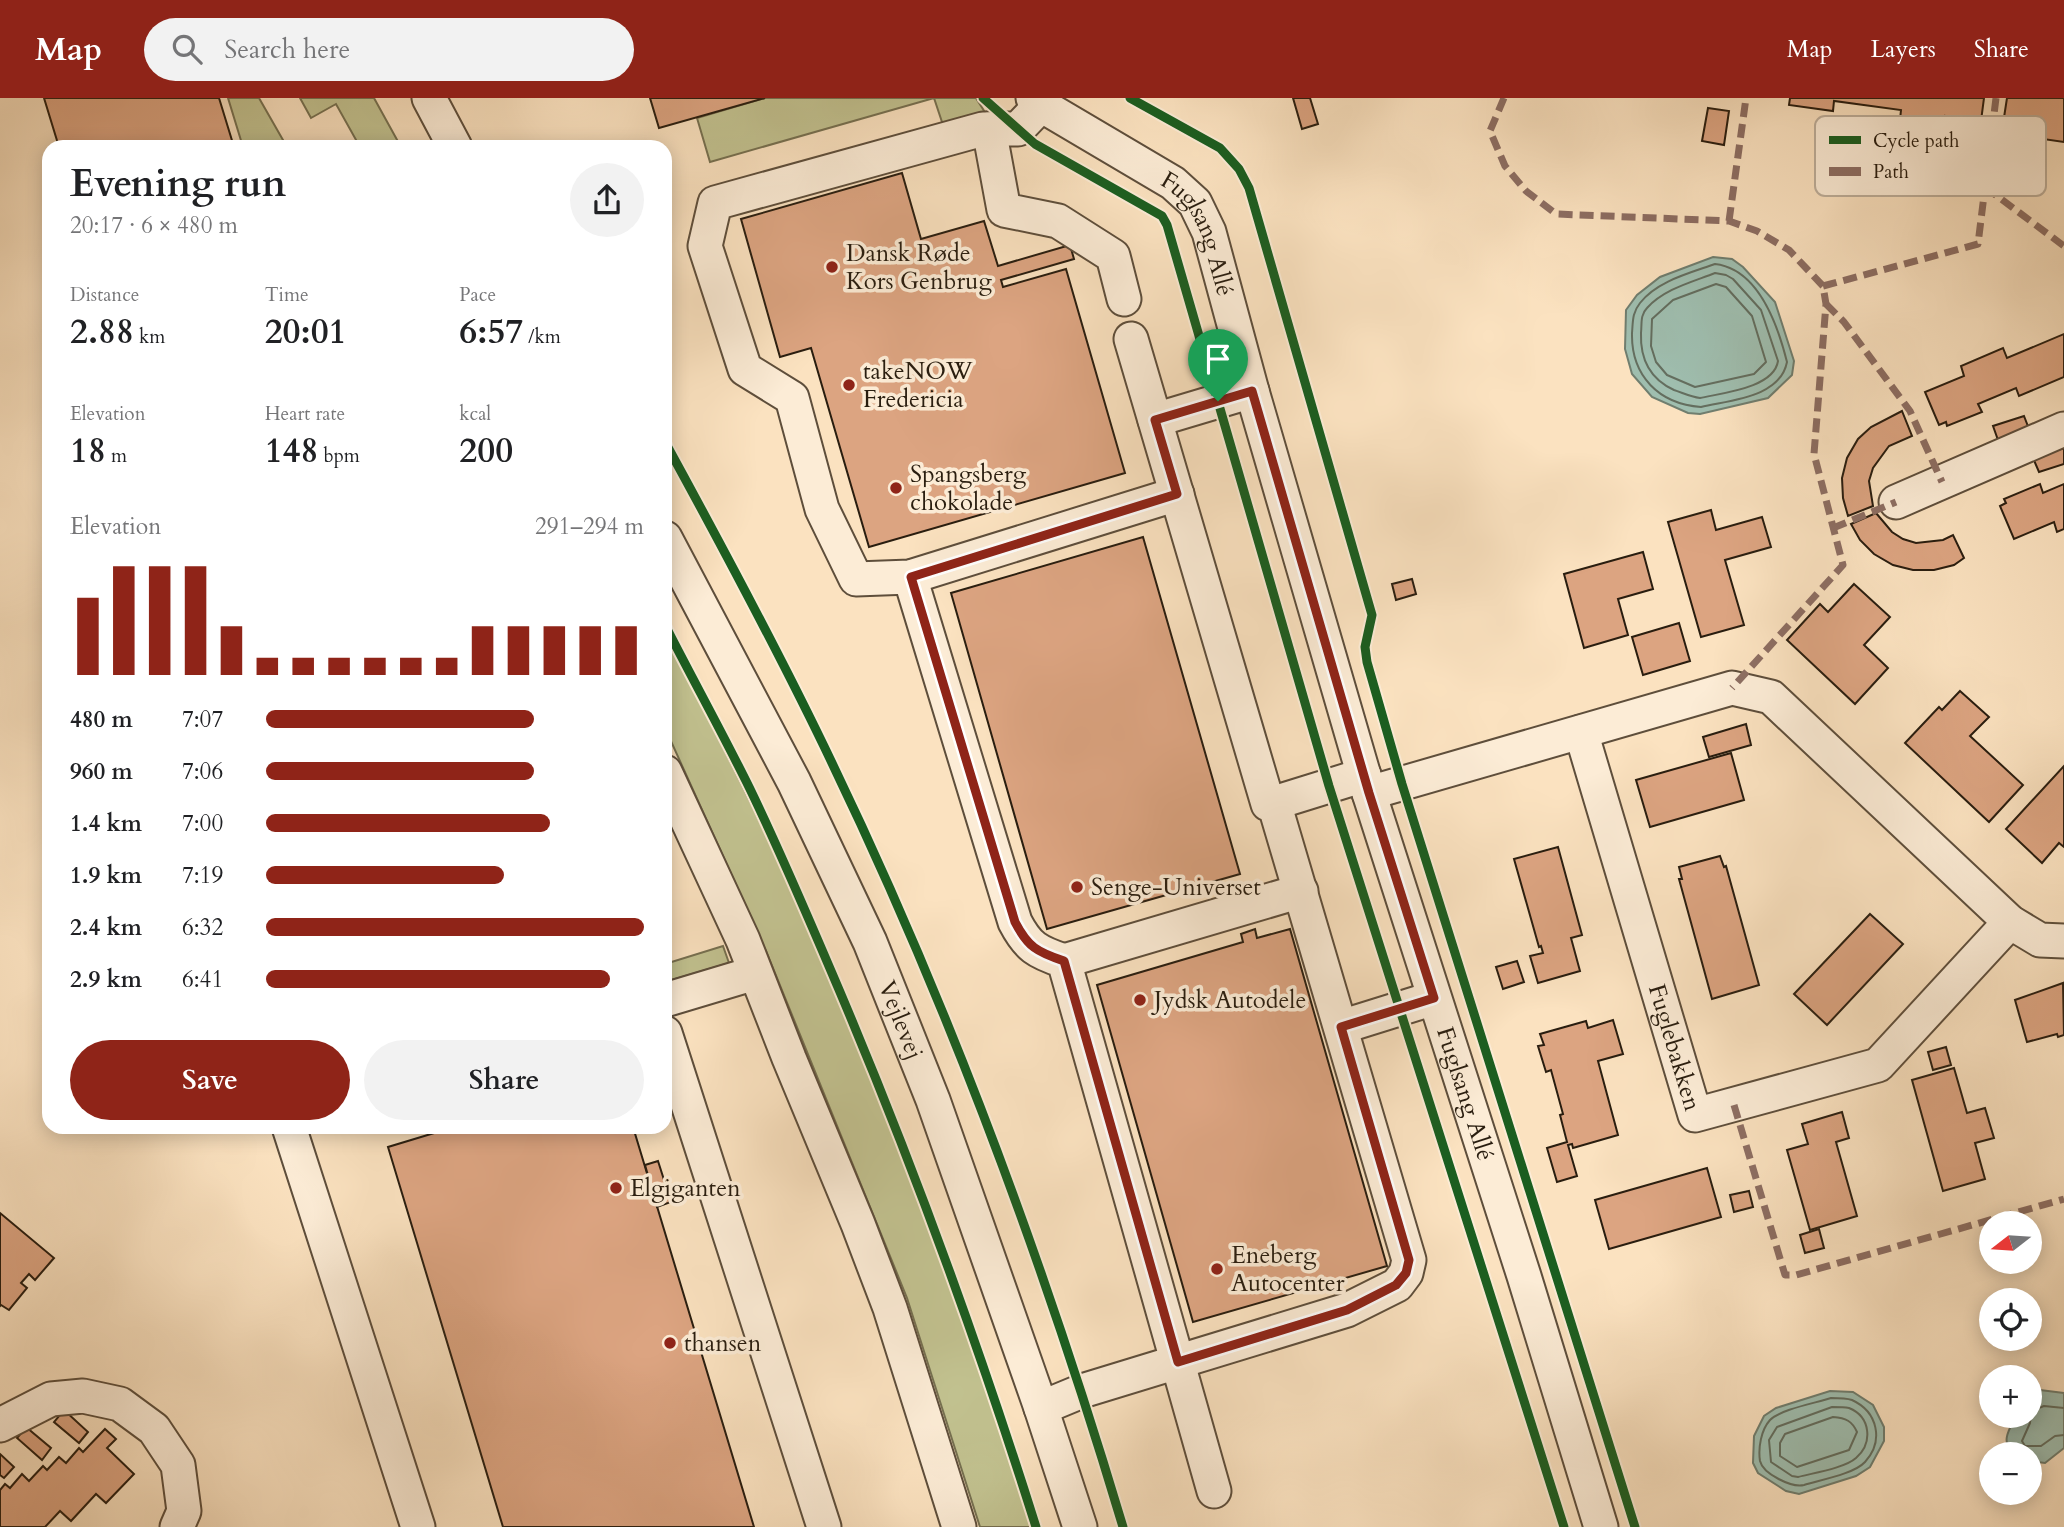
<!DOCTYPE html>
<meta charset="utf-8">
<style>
body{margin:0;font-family:Cardo,serif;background:#f2f2f2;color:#202124;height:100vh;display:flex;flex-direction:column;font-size:26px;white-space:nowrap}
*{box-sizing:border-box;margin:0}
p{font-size:23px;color:#757577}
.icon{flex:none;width:38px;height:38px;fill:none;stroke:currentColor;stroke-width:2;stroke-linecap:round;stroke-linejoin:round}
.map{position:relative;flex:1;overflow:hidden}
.side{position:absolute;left:42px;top:42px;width:630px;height:994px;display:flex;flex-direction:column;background:#fff;border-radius:21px;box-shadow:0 4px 18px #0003}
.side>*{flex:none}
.needle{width:46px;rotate:253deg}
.controls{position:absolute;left:1979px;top:1113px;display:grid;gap:14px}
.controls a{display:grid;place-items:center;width:63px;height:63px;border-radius:50%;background:#fff;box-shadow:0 4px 18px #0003;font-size:35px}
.pin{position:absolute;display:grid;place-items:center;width:60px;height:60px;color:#fff;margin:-72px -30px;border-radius:50% 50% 50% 0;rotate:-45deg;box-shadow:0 0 7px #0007}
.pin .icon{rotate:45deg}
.round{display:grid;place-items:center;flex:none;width:74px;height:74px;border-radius:37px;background:#f2f2f2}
.overview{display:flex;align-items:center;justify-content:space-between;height:119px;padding:0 28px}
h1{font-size:38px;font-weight:600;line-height:52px}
.stats{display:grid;grid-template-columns:repeat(3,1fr);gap:10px;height:119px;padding:7px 28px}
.stats div{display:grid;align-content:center}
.stats b{font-size:35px;font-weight:600}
.stats small{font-size:19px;font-weight:400}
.stats p{font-size:19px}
.chart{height:196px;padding:14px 28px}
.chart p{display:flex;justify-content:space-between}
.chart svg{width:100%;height:126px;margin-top:7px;stroke:#8f2418;stroke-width:6}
.button{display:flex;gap:14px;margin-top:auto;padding:14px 28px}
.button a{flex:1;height:80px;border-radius:42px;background:#8f2418;color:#fff;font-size:28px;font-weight:600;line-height:80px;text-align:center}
.button a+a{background:#f2f2f2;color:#202124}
ul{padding:0 28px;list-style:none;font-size:23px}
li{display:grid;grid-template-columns:112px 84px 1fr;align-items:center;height:52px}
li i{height:18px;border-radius:9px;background:#8f2418}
header{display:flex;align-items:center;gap:42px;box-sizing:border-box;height:98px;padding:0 35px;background:#8f2418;color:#fff}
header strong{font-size:33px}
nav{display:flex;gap:38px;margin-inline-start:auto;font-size:24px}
.search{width:490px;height:63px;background:#f2f2f2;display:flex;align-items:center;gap:18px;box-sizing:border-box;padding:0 24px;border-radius:38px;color:#757577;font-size:26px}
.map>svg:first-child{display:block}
.green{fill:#c2c290;stroke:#767050;stroke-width:2}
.water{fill:#9fbeaf;stroke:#707e6f;stroke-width:2}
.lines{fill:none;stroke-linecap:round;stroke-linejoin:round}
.shore{stroke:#646e5f;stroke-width:2}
.building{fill:#dca481;stroke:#291d0f;stroke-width:2}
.minor-casing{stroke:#5e4e3b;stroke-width:37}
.minor{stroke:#fcecd6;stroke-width:33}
.quiet{stroke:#8d6e63;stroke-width:7;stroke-dasharray:14 7;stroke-linecap:butt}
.cycleway-casing{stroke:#fcecd6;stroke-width:13}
.cycleway{stroke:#1b5e20;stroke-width:9}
.route-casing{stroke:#fff;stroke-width:14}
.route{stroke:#8f2418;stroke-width:9}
.poi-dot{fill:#8f2418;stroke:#fcecd6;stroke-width:2.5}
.labels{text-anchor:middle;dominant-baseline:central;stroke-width:7;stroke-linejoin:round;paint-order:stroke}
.street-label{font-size:24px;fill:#291d0f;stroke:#fcecd6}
.poi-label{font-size:24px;fill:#291d0f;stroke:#fcecd6;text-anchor:start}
.key{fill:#fcecd6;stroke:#bdae9a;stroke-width:2}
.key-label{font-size:19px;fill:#291d0f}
</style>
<header>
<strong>Map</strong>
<div class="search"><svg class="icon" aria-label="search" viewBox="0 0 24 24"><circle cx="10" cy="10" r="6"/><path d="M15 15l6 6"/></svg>Search here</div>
<nav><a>Map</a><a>Layers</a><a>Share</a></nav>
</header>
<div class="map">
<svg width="2064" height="1429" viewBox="0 0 2064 1429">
<rect width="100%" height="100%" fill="#fbe2c0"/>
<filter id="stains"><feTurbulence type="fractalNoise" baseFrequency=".00286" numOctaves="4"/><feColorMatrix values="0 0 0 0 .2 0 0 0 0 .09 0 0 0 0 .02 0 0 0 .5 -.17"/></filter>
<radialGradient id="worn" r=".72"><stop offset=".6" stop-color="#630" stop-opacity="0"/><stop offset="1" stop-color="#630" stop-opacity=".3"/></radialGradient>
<!-- green -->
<g class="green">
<polygon points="228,0 259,0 287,49 243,49"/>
<polygon points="300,0 374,0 401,49 360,49 336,6 311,20"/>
<polygon points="765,0 976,0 986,16 944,30 934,0 710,64 697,20"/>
<path d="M665 537C700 604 736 672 768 741 871 963 959 1194 1031 1429H980L907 1200 766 853 665 630Z"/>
<polygon points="723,848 729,865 665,884 665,866"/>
</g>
<!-- water -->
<g class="water">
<polygon points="1713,159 1732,161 1743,169 1775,204 1794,263 1792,277 1768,300 1700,316 1688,315 1652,299 1632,276 1625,251 1626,212 1637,197 1660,179"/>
<path d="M2040 1292 2064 1295V1350L2045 1365 2030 1363V1356H2012C2001 1342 2009 1332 2016 1318H2030V1298Z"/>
<polygon points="1830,1293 1853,1294 1873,1307 1884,1329 1884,1343 1870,1369 1856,1378 1799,1396 1786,1393 1758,1375 1753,1365 1754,1338 1764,1318 1776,1310"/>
</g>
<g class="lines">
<!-- shore -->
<g class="shore">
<path d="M1715 166C1759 171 1778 228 1787 264 1780 300 1729 302 1701 309 1659 306 1631 278 1632 235 1633 224 1632 215 1640 205 1657 183 1690 175 1715 166Z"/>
<path d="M1715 175 1726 177 1733 181 1761 212 1778 263C1774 290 1722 295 1700 300 1691 299 1683 295 1674 292 1650 281 1640 262 1641 235 1642 226 1640 217 1647 210 1664 191 1692 184 1715 175Z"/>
<polygon points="1716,186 1726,189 1752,218 1766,264 1754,276 1695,289 1667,277 1656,264 1651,248 1652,221 1673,202"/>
<path d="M1831 1300C1838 1300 1846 1300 1852 1302 1878 1314 1884 1343 1865 1364 1854 1376 1820 1382 1804 1387 1792 1390 1763 1376 1760 1363 1758 1350 1761 1332 1770 1322 1781 1311 1816 1305 1831 1300Z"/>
<path d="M1832 1309C1837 1309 1844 1309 1849 1310 1871 1319 1873 1345 1856 1360 1845 1370 1813 1375 1798 1379L1792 1378 1771 1364 1769 1342 1777 1329Z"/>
<polyline points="2064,1310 2044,1308 2031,1313 2030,1325 2022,1343 2025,1348 2041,1348 2055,1338 2064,1337"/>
<path d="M1833 1319C1846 1320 1852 1323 1857 1334L1849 1352 1797 1369 1780 1358V1345L1785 1336Z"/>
</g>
</g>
<!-- building -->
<g class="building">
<polygon points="44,0 219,0 234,49 59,49"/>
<polygon points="650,0 765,0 659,30"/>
<polygon points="1293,0 1310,0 1318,26 1302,31"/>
<polygon points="1790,0 1984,0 1981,23 1945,18 1944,28 1900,22 1901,12 1834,3 1833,13 1789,7"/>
<polygon points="2007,0 2064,0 2064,44 2036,40 2037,31 2003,26"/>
<polygon points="1708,10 1729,13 1724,47 1702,43"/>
<polygon points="902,75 921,141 984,123 998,168 1070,147 1074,161 1001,182 1003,189 1066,171 1125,375 869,449 811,250 780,259 741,121"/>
<polygon points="2064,236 2064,279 2019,298 2016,290 1978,306 1982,314 1947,328 1946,324 1939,327 1925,294 1964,278 1961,268 2003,250 2007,260"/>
<polygon points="1902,313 1912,338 1889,348 1873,370 1869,383 1873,408 1848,418 1843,400 1842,380 1847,360 1858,341 1871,329"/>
<polygon points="2024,318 2029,331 1998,342 1993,328"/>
<polygon points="2064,350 2064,366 2039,374 2033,360"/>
<polygon points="2040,386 2043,395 2064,386 2064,431 2057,434 2054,424 2014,441 2000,408 2006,405 2004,401"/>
<polygon points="1711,412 1716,432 1762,419 1771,449 1725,462 1744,527 1701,539 1668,424"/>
<polygon points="1876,415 1892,434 1903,441 1916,445 1943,442 1953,437 1964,460 1954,467 1934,472 1913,472 1893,467 1874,456 1860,442 1851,426"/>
<polygon points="1143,439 1240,776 1047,831 951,495"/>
<polygon points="1643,454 1653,491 1618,501 1628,537 1584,550 1564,476"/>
<polygon points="1412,481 1416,496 1396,502 1392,486"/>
<polygon points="1854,486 1890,519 1864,547 1888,570 1855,606 1787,542 1820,506 1828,514"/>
<polygon points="1679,525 1690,563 1643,577 1632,539"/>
<polygon points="1960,593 1989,619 1970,638 2023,687 1989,724 1905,645 1939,609 1942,612"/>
<polygon points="1746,626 1751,647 1709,659 1703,639"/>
<polygon points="1731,655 1744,702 1650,729 1636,682"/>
<polygon points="2064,668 2064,749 2059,745 2042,765 2006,731"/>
<polygon points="1558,749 1582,837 1571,840 1580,873 1538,885 1530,858 1543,855 1541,848 1539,849 1514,761"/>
<polygon points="1720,758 1724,769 1726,768 1759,887 1712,901 1679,781 1682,781 1679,769"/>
<polygon points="1870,816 1903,846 1827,927 1794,896"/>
<polygon points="1255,831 1257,840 1290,831 1387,1168 1193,1224 1097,887 1243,844 1241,836"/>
<polygon points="1517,863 1524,884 1503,891 1496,869"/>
<polygon points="2063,885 2064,937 2058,939 2057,936 2027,944 2015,902"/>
<polygon points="1613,922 1623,956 1598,963 1618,1037 1573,1050 1572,1046 1568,1047 1577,1078 1557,1084 1547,1050 1567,1044 1560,1017 1563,1016 1551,972 1546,974 1538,948 1544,947 1540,936 1586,923 1588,930"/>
<polygon points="1946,949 1951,967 1933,972 1928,954"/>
<polygon points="1954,970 1967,1015 1985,1010 1994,1040 1975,1045 1985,1081 1943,1093 1912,982"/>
<polygon points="1842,1014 1849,1040 1836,1044 1857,1118 1810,1132 1787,1052 1808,1046 1802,1026"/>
<polygon points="454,1029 633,1029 754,1429 503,1429 388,1049"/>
<polygon points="658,1063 671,1104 657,1109 645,1067"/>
<polygon points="1707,1070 1721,1119 1609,1151 1595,1102"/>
<polygon points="1749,1093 1753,1109 1734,1114 1730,1097"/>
<polygon points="0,1115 54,1160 35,1182 29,1176 21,1185 27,1190 9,1212 1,1207 0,1208"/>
<polygon points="1819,1131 1824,1150 1805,1155 1800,1137"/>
<polygon points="64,1312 88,1334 79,1345 54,1324"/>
<polygon points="26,1329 51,1350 42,1362 17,1340"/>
<polygon points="105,1331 116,1341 107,1350 134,1376 106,1405 96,1396 71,1423 60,1413 45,1429 0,1429 0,1392 5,1386 10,1390 22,1376 29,1383 43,1368 47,1372 59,1359 66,1365 79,1350 83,1354"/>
<polygon points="0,1356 14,1369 4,1380 0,1377"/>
</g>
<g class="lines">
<!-- minor casing -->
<g class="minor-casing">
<g id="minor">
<polyline points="429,0 455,49"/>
<path id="s1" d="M1033 0 1041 7 1173 85 1195 105 1209 134 1252 293 1369 695 1524 1178 1601 1429"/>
<polyline points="1044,0 1041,7 1018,31 983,31 715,105 705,148 745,271 792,300 822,411 856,481 910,479 1177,396"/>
<polyline points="989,31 1004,112 1058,123 1113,158 1124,201"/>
<polyline points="1155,322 1252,293"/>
<polyline points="1896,404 2064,331"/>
<path id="s2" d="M665 440 794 684 870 844 933 1002 1041 1310 1080 1429"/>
<path d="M910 479 1015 824C1028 849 1037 854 1064 863L1214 1393"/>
<path id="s3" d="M1581 634 1695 1017 1878 967 2010 824"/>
<polyline points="665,674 743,842 789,960 858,1126 890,1210 959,1429"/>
<polyline points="1369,695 1732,590 1771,599 2010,824 2040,842 2064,843"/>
<polyline points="1274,705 1364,677"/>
<polyline points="1064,863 1301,793"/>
<polyline points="665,902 755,875"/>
<polyline points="1341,929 1434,900"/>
<polyline points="665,935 824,1429"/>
<polyline points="289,1029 418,1429"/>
<polyline points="1041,1310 1082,1293 1347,1212 1397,1187 1406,1175 1409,1162 1274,705 1268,706 1131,241"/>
<polyline points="0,1327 51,1301 83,1298 120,1306 154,1331 178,1367 184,1413 177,1429"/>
</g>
</g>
<!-- minor -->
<use href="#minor" class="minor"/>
<!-- quiet -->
<g class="quiet">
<polyline points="1504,0 1490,33 1505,68 1526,93 1556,116 1729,123 1757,133 1789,152 1823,188 1826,206 1814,356 1843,467 1732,590"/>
<polyline points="1985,89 2064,148"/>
<polyline points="1729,123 1746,0"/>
<polyline points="1823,188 1978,146 1996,0"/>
<polyline points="1826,206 1844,224 1910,313 1942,384"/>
<polyline points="1833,430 1896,404"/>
<polyline points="1734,1007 1785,1177 1796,1177 2064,1101"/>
</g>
<!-- cycleway casing -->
<g class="cycleway-casing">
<g id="cycleway">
<polyline points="983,0 1035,46 1162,118 1167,127 1329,688 1564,1429"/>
<polyline points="1130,0 1220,50 1239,71 1249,90 1372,517 1365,549 1367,564 1402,686 1635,1429"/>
<path d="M665 344C723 450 780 556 832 665 950 910 1045 1168 1123 1429"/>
<path d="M665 527C693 582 723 636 750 691 782 757 811 826 840 894 914 1069 979 1248 1036 1429"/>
</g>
</g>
<!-- cycleway -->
<use href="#cycleway" class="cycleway"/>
</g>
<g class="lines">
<!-- route casing -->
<g class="route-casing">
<path id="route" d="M1252 293 1369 695 1434 900 1341 929 1409 1162 1406 1175 1396 1187 1347 1212 1178 1264 1064 863C1037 854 1028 849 1015 824L911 479 1177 396 1155 322Z"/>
</g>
<!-- route -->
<use href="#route" class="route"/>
</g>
<!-- markers -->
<g class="poi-dot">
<circle cx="832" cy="169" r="7"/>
<circle cx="849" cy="287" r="7"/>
<circle cx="896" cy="390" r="7"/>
<circle cx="1077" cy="789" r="7"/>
<circle cx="1140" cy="902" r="7"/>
<circle cx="616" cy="1090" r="7"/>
<circle cx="1217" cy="1171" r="7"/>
<circle cx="670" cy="1245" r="7"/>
</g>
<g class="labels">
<!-- street labels -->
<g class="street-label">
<text stroke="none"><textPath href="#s1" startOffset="222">Fuglsang Allé</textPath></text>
<text stroke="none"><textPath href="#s2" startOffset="537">Vejlevej</textPath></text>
<text stroke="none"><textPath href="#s3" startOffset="329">Fuglebakken</textPath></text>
<text stroke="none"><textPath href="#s1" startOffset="1125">Fuglsang Allé</textPath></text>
</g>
<!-- poi labels -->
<g class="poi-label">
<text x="846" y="155">Dansk Røde<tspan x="846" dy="28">Kors Genbrug</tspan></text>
<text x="863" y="273">takeNOW<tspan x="863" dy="28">Fredericia</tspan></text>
<text x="910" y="376">Spangsberg<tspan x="910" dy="28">chokolade</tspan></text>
<text x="1091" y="789">Senge-Universet</text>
<text x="1154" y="902">Jydsk Autodele</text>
<text x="630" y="1090">Elgiganten</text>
<text x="1231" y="1157">Eneberg<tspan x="1231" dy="28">Autocenter</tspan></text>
<text x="684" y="1245">thansen</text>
</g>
</g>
<!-- legend -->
<rect x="1815" y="18" width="231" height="80" rx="10" class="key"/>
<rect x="1829" y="38" width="32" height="8" fill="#1b5e20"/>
<rect x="1829" y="69" width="32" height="9" fill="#8d6e63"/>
<g class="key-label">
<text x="1873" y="49">Cycle path</text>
<text x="1873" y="80">Path</text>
</g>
<rect width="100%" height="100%" filter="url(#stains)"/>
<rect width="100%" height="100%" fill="url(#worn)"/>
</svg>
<div class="controls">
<a><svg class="needle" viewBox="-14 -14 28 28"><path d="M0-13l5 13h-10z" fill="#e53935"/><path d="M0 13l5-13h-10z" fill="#757577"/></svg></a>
<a><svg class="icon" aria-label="locate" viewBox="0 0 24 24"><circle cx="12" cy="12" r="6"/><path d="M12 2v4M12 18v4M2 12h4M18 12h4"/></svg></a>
<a>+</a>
<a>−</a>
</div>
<div class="pin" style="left:1218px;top:303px;background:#1e9e55"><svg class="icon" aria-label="arrive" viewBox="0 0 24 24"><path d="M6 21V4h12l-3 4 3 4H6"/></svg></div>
<section class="side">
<div class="overview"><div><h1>Evening run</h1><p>20:17 · 6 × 480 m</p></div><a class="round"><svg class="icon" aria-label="share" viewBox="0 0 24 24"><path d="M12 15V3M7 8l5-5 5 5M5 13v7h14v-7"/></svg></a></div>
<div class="stats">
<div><p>Distance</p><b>2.88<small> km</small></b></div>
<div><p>Time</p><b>20:01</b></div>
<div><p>Pace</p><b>6:57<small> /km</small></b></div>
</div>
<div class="stats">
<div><p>Elevation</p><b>18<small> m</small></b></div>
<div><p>Heart rate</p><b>148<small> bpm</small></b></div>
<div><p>kcal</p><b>200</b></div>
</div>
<div class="chart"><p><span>Elevation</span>291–294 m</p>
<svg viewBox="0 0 160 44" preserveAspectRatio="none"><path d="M5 44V17M15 44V6M25 44V6M35 44V6M45 44V27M55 44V38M65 44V38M75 44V38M85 44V38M95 44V38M105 44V38M115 44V27M125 44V27M135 44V27M145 44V27M155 44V27"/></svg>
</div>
<ul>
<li><b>480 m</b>7:07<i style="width:71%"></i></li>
<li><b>960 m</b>7:06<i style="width:71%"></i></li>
<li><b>1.4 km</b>7:00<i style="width:75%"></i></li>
<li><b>1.9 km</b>7:19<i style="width:63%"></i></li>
<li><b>2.4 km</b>6:32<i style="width:100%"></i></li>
<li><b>2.9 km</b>6:41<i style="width:91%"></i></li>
</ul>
<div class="button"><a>Save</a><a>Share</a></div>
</section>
</div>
